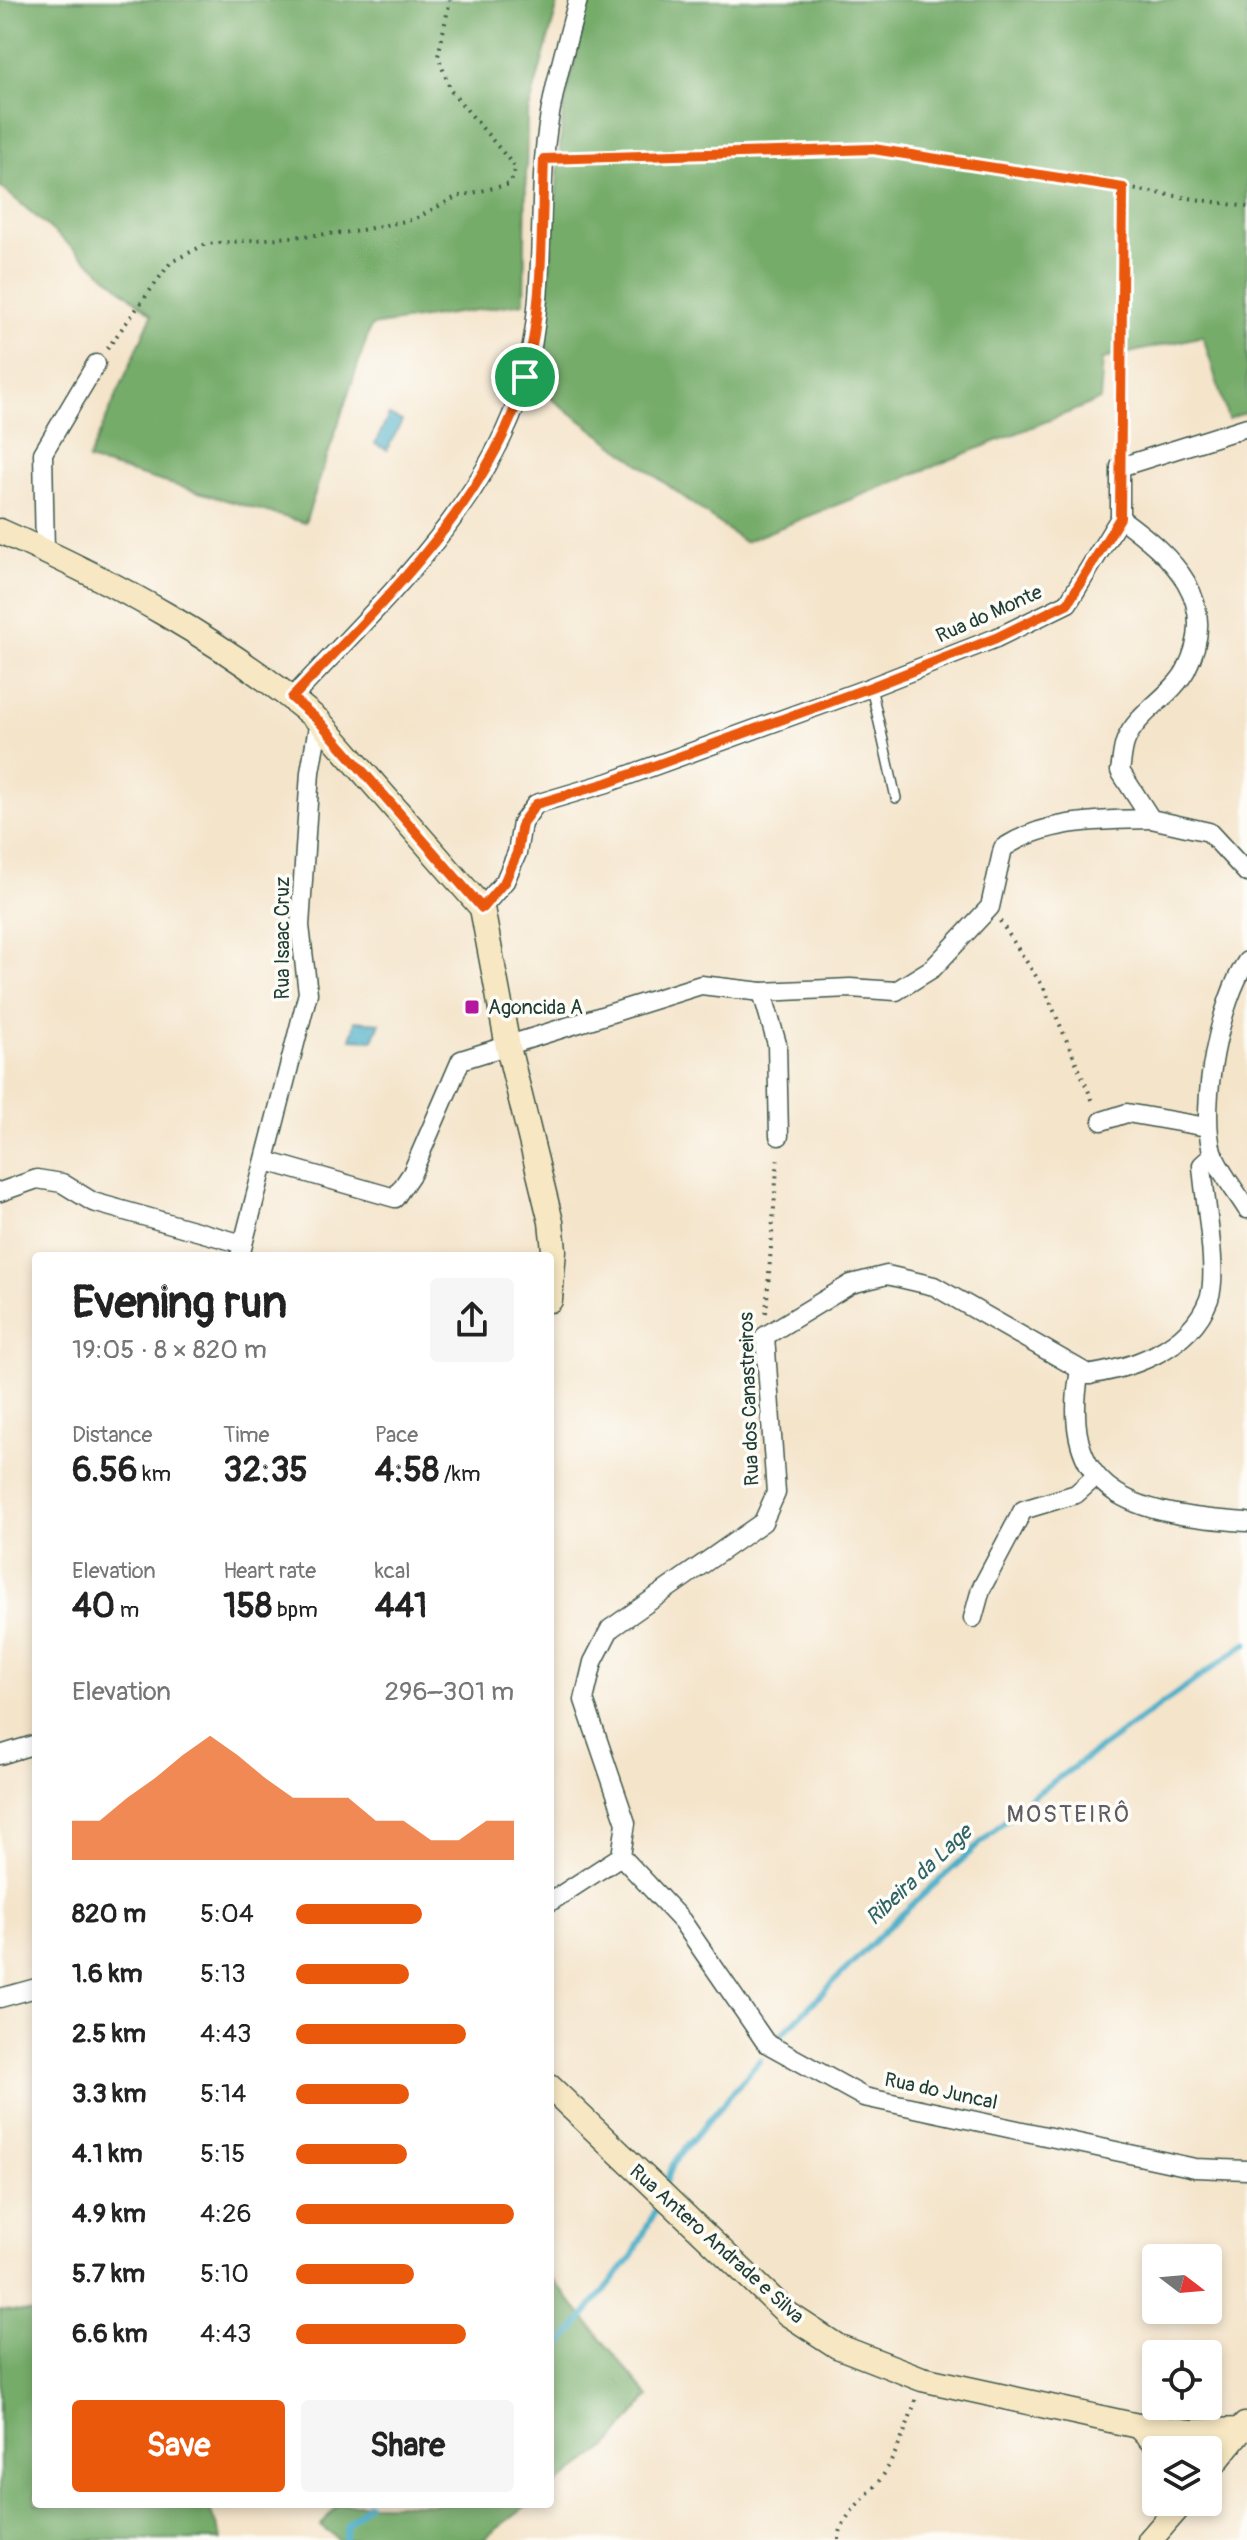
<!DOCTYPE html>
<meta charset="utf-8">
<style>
body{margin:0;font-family:Pangolin,sans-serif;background:#f6f6f6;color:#222;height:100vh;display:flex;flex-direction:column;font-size:30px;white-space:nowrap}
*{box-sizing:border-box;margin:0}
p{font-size:26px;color:#767676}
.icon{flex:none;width:44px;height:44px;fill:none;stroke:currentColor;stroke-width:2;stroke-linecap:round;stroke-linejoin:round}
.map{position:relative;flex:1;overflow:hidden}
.side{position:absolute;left:32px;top:1252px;width:522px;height:1256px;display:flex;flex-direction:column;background:#fff;border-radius:8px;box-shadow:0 4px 12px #0003}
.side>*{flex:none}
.needle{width:52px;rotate:106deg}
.controls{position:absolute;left:1142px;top:2244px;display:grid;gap:16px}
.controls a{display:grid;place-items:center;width:80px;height:80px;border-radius:8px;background:#fff;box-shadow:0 4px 12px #0003;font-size:40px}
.pin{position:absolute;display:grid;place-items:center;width:68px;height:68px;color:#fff;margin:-34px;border:4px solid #fff;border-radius:50%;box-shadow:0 2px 8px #0007}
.round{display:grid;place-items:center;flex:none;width:84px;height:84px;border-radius:8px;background:#f6f6f6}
.headline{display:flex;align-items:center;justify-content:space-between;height:136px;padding:0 40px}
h1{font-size:44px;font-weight:700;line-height:60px}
.metrics{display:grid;grid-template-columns:repeat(3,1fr);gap:12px;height:136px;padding:8px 40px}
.metrics div{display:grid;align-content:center}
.metrics b{font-size:34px;font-weight:700}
.metrics small{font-size:22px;font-weight:400}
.metrics p{font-size:22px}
.chart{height:224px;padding:16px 40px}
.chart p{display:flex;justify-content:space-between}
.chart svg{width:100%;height:144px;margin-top:8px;fill:#ea580c;opacity:.7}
.primary-button{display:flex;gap:16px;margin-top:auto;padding:16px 40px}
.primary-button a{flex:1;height:92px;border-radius:8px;background:#ea580c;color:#fff;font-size:32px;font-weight:700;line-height:92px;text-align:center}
.primary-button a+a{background:#f6f6f6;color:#222}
ul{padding:0 40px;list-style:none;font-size:26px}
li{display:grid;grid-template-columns:128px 96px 1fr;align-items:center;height:60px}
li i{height:20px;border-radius:10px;background:#ea580c}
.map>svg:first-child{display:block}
.forest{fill:#76ac6a;stroke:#4a744f;stroke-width:2}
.water{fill:#49adc8;stroke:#34757e;stroke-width:2}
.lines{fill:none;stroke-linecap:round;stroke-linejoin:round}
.stream{stroke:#49adc8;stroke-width:6}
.lane-casing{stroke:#3f564a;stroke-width:12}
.street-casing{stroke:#3f564a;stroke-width:21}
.secondary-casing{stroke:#3f564a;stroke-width:27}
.path{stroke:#3f564a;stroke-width:4;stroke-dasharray:2 6;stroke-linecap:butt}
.lane{stroke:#fff;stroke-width:9}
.street{stroke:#fff;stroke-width:18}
.secondary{stroke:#f7e8c3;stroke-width:24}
.route-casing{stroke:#fff;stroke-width:16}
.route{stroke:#ea580c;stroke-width:10}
.poi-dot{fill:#b5179e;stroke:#fdfcf7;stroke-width:3}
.labels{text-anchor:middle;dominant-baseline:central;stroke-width:7;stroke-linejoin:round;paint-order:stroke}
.street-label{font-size:20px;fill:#1f3d34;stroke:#fdfcf7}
.poi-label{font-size:20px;fill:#1f3d34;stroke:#fdfcf7;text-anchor:start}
.water-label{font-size:22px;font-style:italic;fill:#2e6468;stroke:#fdfcf7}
.quarter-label{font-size:24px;letter-spacing:2px;fill:#605a62;stroke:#fdfcf7}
</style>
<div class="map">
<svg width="1247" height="2540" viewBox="0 0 1247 2540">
<rect width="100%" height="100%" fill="#fdfcf7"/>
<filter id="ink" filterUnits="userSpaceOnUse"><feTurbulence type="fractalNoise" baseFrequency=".0125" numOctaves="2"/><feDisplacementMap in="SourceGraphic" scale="16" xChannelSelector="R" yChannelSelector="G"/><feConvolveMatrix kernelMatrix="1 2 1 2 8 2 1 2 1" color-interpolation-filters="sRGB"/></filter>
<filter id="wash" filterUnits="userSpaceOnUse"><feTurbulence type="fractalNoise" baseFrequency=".006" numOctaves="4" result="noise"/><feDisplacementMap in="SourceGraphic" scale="32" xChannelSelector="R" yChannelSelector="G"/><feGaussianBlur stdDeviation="1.8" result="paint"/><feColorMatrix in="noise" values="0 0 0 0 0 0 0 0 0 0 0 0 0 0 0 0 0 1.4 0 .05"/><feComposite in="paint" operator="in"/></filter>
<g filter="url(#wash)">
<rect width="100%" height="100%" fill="#f4e4ca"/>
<!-- forest -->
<g class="forest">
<polygon points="0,0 559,0 527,117 524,303 371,326 305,523 88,460 152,315 0,186"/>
<polygon points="588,0 1247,0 1247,412 1228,419 1203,336 1103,359 1100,400 744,542 540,390 563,112"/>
<polygon points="550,2276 649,2397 609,2446 550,2489"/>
<polygon points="0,2310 36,2313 36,2504 208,2504 222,2540 0,2540"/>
<polygon points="338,2504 530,2504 482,2540 339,2540 320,2526"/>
</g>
<!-- water -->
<g class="water">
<polygon points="389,415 402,421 387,450 375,444"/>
<polygon points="355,1021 380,1023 373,1040 351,1039"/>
</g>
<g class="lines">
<!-- stream -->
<g class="stream">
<polyline points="783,2033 891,1924 1029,1799 1247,1643"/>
<polyline points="665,2184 674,2162 760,2060"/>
<polyline points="550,2359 633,2255 655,2211"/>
<polyline points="345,2540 347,2526 368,2504"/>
</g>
</g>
</g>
<g filter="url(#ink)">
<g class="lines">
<!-- lane casing -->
<g class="lane-casing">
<polyline id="lane" points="871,687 896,798"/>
</g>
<!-- street casing -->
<g class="street-casing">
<g id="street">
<path d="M1120 518C1172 556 1222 600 1186 670 1172 696 1137 713 1126 740 1122 749 1122 761 1120 771L1151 819 1209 832 1247 873"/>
<polyline points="1120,518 1120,467 1247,427"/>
<polyline points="45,551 43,453 96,364"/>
<path d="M292 698C380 603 489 506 525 377 544 309 539 230 544 160 548 105 564 53 578 0"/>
<polyline points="482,908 505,881 517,853 522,823 536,804 607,783 871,687 996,638 1068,603 1120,518"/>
<path d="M1247 961C1220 1000 1199 1105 1212 1151 1219 1171 1236 1191 1247 1209"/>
<polyline points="762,992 777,1044 779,1136"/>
<polyline points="1102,1121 1127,1113 1207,1127"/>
<path d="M1213 1155 1202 1165C1204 1198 1219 1272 1209 1299 1189 1351 1128 1370 1079 1376 1058 1503 1148 1515 1247 1522"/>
<path d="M266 1161 395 1198 412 1173 461 1060 701 985 762 992 850 988 896 991 933 968 990 907 1003 848C1048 819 1100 820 1151 819"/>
<polyline points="0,1192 37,1179 62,1183 93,1202 243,1244"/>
<polyline points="240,1256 308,993 300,926 310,772 319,721"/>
<polyline points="973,1618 981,1589 1023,1510 1076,1494 1095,1477"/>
<polyline points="0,1755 36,1744"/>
<polyline points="621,1856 626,1823 584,1700 593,1662 610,1629 763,1522 776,1493 765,1336 851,1284 887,1275 934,1286 1090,1375"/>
<polyline points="621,1856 682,1921 766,2043 864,2097 1195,2168 1247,2170"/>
<polyline points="550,1902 621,1856"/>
<polyline points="0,1998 36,1988"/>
</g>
</g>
<!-- secondary casing -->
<g class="secondary-casing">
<g id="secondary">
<path d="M0 531C113 581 224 641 319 721L482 908 508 1047 551 1222 554 1250 550 1300"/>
<polyline points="550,2087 788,2314 837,2346 922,2379 1138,2426 1191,2432 1240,2430"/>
<polyline points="1138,2426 1161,2450"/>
<polyline points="1208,2471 1245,2425"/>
<polyline points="1150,2540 1183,2502"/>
</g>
</g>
<!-- path -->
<g class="path">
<polyline points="562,158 873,149 1247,207"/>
<polyline points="107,349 171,262 206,244 352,232 415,219 456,197 510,184 516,168 451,91 438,56 450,0"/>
<polyline points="1120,448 1123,188"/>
<polyline points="1000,921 1045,990 1094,1104"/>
<polyline points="766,1313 778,1155"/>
<path d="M839 2540C840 2514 870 2496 884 2474 898 2450 908 2425 916 2398"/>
</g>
<!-- lane -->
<use href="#lane" class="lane"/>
<!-- street -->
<use href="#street" class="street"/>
<!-- secondary -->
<use href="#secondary" class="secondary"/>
</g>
</g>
<g class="lines" filter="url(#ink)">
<!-- route casing -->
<g class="route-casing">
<path id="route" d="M873 149 1123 188 1120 518 1068 603 996 638 871 687 607 783 536 804 522 823 517 853 505 881 482 908 319 721 292 698C377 607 492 501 525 377 544 308 541 230 544 159Z"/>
</g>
<!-- route -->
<use href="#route" class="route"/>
</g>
<!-- markers -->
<rect class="poi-dot" x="464" y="999" width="16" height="16" rx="4"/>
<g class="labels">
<!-- street labels -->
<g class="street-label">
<text transform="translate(989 614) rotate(-24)">Rua do Monte</text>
<text transform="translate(282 938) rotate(-90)">Rua Isaac Cruz</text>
<text transform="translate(749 1399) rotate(-92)">Rua dos Canastreiros</text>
<text transform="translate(941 2091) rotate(12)">Rua do Juncal</text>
<text transform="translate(717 2244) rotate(42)">Rua Antero Andrade e Silva</text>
</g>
<!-- poi labels -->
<g class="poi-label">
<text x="488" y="1007">Agoncida A</text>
</g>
<!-- water labels -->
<g class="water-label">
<text transform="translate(919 1875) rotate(-43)">Ribeira da Lage</text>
</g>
<!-- quarter labels -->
<g class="quarter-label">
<text x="1069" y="1814">MOSTEIRÔ</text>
</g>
</g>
</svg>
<div class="controls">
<a><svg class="needle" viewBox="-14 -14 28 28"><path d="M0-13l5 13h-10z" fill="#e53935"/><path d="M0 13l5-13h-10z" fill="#767676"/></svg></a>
<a><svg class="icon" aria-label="locate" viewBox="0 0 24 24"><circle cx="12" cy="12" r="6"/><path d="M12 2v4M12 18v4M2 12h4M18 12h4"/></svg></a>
<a><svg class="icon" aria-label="layers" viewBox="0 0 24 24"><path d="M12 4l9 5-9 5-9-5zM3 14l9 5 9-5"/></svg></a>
</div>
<div class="pin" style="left:525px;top:377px;background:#1e9e55"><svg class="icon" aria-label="arrive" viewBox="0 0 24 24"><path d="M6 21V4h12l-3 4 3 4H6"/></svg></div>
<section class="side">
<div class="headline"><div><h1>Evening run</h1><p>19:05 · 8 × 820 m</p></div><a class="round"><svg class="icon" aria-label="share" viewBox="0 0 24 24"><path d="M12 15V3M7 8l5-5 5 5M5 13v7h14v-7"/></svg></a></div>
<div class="metrics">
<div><p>Distance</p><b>6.56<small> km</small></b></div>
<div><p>Time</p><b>32:35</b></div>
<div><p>Pace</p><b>4:58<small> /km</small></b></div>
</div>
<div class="metrics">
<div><p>Elevation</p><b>40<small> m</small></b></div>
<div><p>Heart rate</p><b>158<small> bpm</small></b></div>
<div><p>kcal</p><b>441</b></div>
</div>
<div class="chart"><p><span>Elevation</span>296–301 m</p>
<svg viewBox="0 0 160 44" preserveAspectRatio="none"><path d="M0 44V32L10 32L20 25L30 19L40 12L50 6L60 12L70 19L80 25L90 25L100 25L110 32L120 32L130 38L140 38L150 32L160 32V44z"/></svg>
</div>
<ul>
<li><b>820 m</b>5:04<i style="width:58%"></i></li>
<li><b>1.6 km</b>5:13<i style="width:52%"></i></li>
<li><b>2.5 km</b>4:43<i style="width:78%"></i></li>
<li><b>3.3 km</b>5:14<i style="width:52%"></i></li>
<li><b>4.1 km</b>5:15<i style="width:51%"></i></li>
<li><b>4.9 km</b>4:26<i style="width:100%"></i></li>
<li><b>5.7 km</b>5:10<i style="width:54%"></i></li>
<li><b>6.6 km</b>4:43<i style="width:78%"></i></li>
</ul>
<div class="primary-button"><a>Save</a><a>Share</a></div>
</section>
</div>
